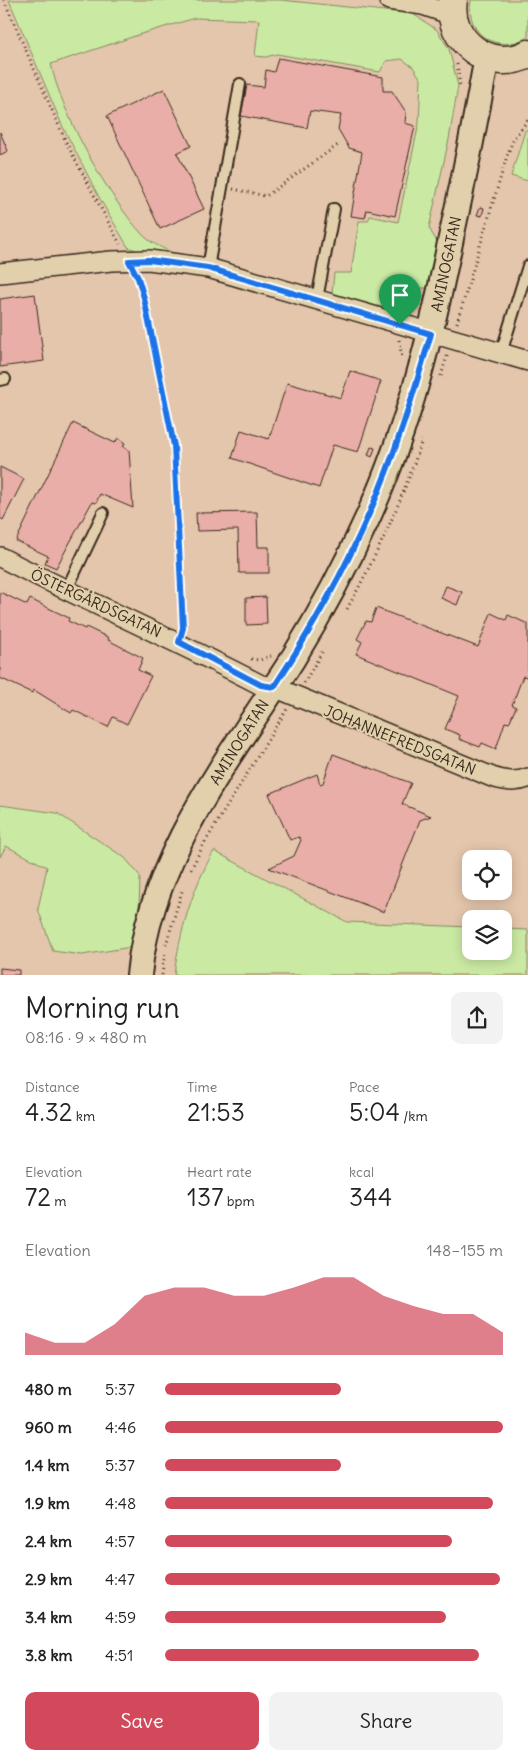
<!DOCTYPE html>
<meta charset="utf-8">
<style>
body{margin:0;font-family:Delius,sans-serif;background:#f2f2f2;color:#222;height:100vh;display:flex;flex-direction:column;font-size:19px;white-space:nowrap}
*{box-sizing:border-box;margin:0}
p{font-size:16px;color:#767676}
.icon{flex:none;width:28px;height:28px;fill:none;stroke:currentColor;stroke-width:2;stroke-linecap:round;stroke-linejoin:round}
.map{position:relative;height:975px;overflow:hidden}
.sheet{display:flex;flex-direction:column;background:#fff;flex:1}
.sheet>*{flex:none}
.tools{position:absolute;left:462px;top:850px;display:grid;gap:10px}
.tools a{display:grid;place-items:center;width:50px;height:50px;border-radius:10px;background:#fff;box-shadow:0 2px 12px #0003;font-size:25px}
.pin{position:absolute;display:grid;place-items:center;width:42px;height:42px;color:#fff;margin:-51px -21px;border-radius:50% 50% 50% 0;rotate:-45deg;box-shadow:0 0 5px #0007}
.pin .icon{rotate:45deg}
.round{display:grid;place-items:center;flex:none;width:52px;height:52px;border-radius:10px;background:#f2f2f2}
.summary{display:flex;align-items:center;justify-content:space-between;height:85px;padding:0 25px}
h1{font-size:28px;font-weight:600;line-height:38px}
.metrics{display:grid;grid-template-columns:repeat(3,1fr);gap:8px;height:85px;padding:5px 25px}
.metrics div{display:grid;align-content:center}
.metrics b{font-size:25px;font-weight:600}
.metrics small{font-size:14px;font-weight:400}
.metrics p{font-size:14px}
.chart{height:140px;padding:10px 25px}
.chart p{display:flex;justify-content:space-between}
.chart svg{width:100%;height:90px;margin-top:5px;fill:#d1495b;opacity:.7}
.cta{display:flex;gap:10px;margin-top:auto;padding:10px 25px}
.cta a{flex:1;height:58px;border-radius:10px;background:#d1495b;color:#fff;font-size:20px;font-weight:600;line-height:58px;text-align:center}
.cta a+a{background:#f2f2f2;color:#222}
ul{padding:0 25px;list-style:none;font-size:16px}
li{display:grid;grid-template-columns:80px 60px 1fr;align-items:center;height:38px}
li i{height:12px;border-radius:6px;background:#d1495b}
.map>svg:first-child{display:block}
.green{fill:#caeaa3;stroke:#828a60}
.building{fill:#e9aea8;stroke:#3b2a1e}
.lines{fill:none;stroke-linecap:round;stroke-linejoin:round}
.service-casing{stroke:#3b2a1e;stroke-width:14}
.minor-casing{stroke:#3b2a1e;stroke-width:22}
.tertiary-casing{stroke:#3b2a1e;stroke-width:28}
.secondary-casing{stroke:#3b2a1e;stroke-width:31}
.path{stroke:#3b2a1e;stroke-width:3;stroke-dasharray:1 4;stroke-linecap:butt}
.service{stroke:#e2d0ad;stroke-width:10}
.minor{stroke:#e2d0ad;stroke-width:19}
.tertiary{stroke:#e2d0ad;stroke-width:24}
.secondary{stroke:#e2d0ad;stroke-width:28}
.route-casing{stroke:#fff;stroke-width:10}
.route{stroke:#1a73e8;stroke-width:6}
.labels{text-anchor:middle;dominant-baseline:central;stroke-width:4;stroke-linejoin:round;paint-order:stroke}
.street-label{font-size:15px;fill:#3b2a1e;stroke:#e2d0ad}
</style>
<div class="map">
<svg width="528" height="975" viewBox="0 0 528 975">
<rect width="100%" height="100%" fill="#e4c6ac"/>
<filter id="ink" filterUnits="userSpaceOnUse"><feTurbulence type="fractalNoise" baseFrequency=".02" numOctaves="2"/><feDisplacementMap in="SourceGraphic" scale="10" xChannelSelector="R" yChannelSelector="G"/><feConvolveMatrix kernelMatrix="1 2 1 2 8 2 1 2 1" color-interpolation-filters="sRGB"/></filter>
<g filter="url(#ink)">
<!-- green -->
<g class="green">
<path d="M9 0H281L413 14 437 30 442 38 449 49 458 86 449 139 429 228 437 242 430 288H416L395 311 332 293 334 273H351L359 221H368L370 216 398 222 419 123 421 79 413 67 402 59 386 61 380 72 277 54 266 57 255 56 259 20 195 18 141 34 51 64C61 113 108 197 142 234 149 242 162 248 171 252L149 255 128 247 100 199 62 125Z"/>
<path d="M471 0H528V37C498 54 465 36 471 0Z"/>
<polygon points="528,129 528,181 511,176 525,131"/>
<polygon points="0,805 57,813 125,858 140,876 139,911 131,947 82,955 53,951 38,909 47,867 6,846 0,857"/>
<path d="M214 851 347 922 471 927V951H504V929L528 930V975H174C180 931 192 889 214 851Z"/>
</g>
<!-- building -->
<g class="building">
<polygon points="278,58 383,77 383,91 392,91 406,112 405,123 415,126 395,216 367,210 365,218 351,216 362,152 349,148 338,129 341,115 310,111 307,128 241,116 247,85 264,87 266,70 274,72"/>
<polygon points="164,89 191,146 177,153 204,209 160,229 107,116"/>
<polygon points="0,132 8,151 0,155"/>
<polygon points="480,207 484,208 482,216 477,215"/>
<polygon points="35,294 44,361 0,367 0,299"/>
<polygon points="350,371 381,381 358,452 333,445 319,488 232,458 241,430 269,439 287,383 341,398"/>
<polygon points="73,423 115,443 118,438 125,443 123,447 129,450 133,508 100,494 96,503 92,502 56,568 45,563 48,556 16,541"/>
<polygon points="371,447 375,448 372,457 368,455"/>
<polygon points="0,467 24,479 3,520 0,518"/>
<polygon points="257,512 258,547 269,547 269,573 239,573 238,530 197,531 196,513"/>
<polygon points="446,586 462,592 457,605 441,598"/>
<polygon points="0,592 27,605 30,599 69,618 68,621 85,629 86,627 109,638 108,640 143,658 138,670 151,676 127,724 113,717 108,727 73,710 71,713 34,690 32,693 0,678"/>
<polygon points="266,597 267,624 246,625 246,598"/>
<polygon points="376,608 478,647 491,613 506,620 508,615 528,624 528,675 527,677 523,676 512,705 516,707 509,723 505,722 496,749 482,743 480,747 459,739 460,735 445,729 459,696 356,654 362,642 357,639 366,621 371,622"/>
<polygon points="333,754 411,783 402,804 431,816 420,820 384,912 269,868 294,856 301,840 299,837 290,840 269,794 317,774 320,784 323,783"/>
<polygon points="0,968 19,970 19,975 0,975"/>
</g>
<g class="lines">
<!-- service casing -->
<g class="service-casing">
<g id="service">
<polyline points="208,268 240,84"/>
<polyline points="317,299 334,209"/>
<polyline points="501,353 528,266"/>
<polyline points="0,380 5,379"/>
<polyline points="66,591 103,513"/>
</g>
</g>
<!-- minor casing -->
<g class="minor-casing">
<g id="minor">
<polyline points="389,0 423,5 452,15"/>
<polyline points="0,273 111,261 149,260 208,268 528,361"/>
<path d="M0 557C86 601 175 640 261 685L274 687 492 777C505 781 515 783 528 778"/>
</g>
</g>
<!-- tertiary casing -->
<g class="tertiary-casing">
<path id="tertiary" d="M139 975C150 857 231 756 292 660 321 613 347 564 369 515 409 426 432 332 451 238 464 178 476 118 487 57"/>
</g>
<!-- secondary casing -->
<g class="secondary-casing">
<path id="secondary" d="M453 0C446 41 491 74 528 54"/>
</g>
<!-- path -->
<g class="path">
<polyline points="4,0 66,142 120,244"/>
<polyline points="457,64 460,85"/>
<polyline points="233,189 266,196 338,145"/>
<polyline points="138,278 174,446 183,627"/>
<polyline points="406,307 407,301 418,291"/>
<polyline points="457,323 507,156 514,138 528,120"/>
<polyline points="399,340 402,358"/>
<polyline points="441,376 448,353"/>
<path d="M347 609C377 555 403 499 422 440"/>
<polyline points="251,659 260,660 271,656"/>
<polyline points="304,683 322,652"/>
<polyline points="191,869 205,842 287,709"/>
<polyline points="166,945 182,891"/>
<polyline points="162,975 165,953"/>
</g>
<!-- service -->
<use href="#service" class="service"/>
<!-- minor -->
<use href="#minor" class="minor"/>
<!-- tertiary -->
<use href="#tertiary" class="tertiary"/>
<!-- secondary -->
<use href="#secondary" class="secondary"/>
</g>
</g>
<g class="lines" filter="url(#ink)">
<!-- route casing -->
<g class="route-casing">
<path id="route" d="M149 260 208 268 431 334C413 395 395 456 369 514 343 574 310 632 274 687L261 685 179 642 183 628 174 446 144 298 138 278 129 261Z"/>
</g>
<!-- route -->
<use href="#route" class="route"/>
</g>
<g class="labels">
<!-- street labels -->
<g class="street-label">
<text transform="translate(446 264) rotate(-78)">AMINOGATAN</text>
<text transform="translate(96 603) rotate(25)">ÖSTERGÅRDSGATAN</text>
<text transform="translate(400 740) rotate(22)">JOHANNEFREDSGATAN</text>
<text transform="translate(239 742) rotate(-58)">AMINOGATAN</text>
</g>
</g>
</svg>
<div class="tools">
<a><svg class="icon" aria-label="locate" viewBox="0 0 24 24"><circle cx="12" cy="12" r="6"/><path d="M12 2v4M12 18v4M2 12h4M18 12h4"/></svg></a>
<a><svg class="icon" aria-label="layers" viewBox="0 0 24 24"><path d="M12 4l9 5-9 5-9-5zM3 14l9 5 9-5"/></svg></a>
</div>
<div class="pin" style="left:400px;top:325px;background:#1e9e55"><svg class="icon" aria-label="arrive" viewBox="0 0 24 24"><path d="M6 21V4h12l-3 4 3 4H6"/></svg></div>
</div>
<section class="sheet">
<div class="summary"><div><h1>Morning run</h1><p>08:16 · 9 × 480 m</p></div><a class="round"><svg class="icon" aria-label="share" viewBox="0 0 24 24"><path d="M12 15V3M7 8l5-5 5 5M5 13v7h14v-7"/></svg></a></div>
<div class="metrics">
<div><p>Distance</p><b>4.32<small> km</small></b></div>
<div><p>Time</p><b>21:53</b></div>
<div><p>Pace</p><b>5:04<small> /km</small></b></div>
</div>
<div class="metrics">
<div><p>Elevation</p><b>72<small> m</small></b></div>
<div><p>Heart rate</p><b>137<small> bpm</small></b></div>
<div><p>kcal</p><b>344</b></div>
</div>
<div class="chart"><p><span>Elevation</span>148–155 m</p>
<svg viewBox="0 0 160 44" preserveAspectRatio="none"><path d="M0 44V33L10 38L20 38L30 29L40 15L50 11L60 11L70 15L80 15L90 11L100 6L110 6L120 15L130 20L140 24L150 24L160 33V44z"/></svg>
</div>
<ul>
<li><b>480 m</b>5:37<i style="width:52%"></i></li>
<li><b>960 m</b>4:46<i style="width:100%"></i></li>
<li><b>1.4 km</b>5:37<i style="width:52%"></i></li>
<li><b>1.9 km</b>4:48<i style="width:97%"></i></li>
<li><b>2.4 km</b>4:57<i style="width:85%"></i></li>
<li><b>2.9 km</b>4:47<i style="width:99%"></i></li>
<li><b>3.4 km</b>4:59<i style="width:83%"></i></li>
<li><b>3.8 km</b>4:51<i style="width:93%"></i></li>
</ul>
<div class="cta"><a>Save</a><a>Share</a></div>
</section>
